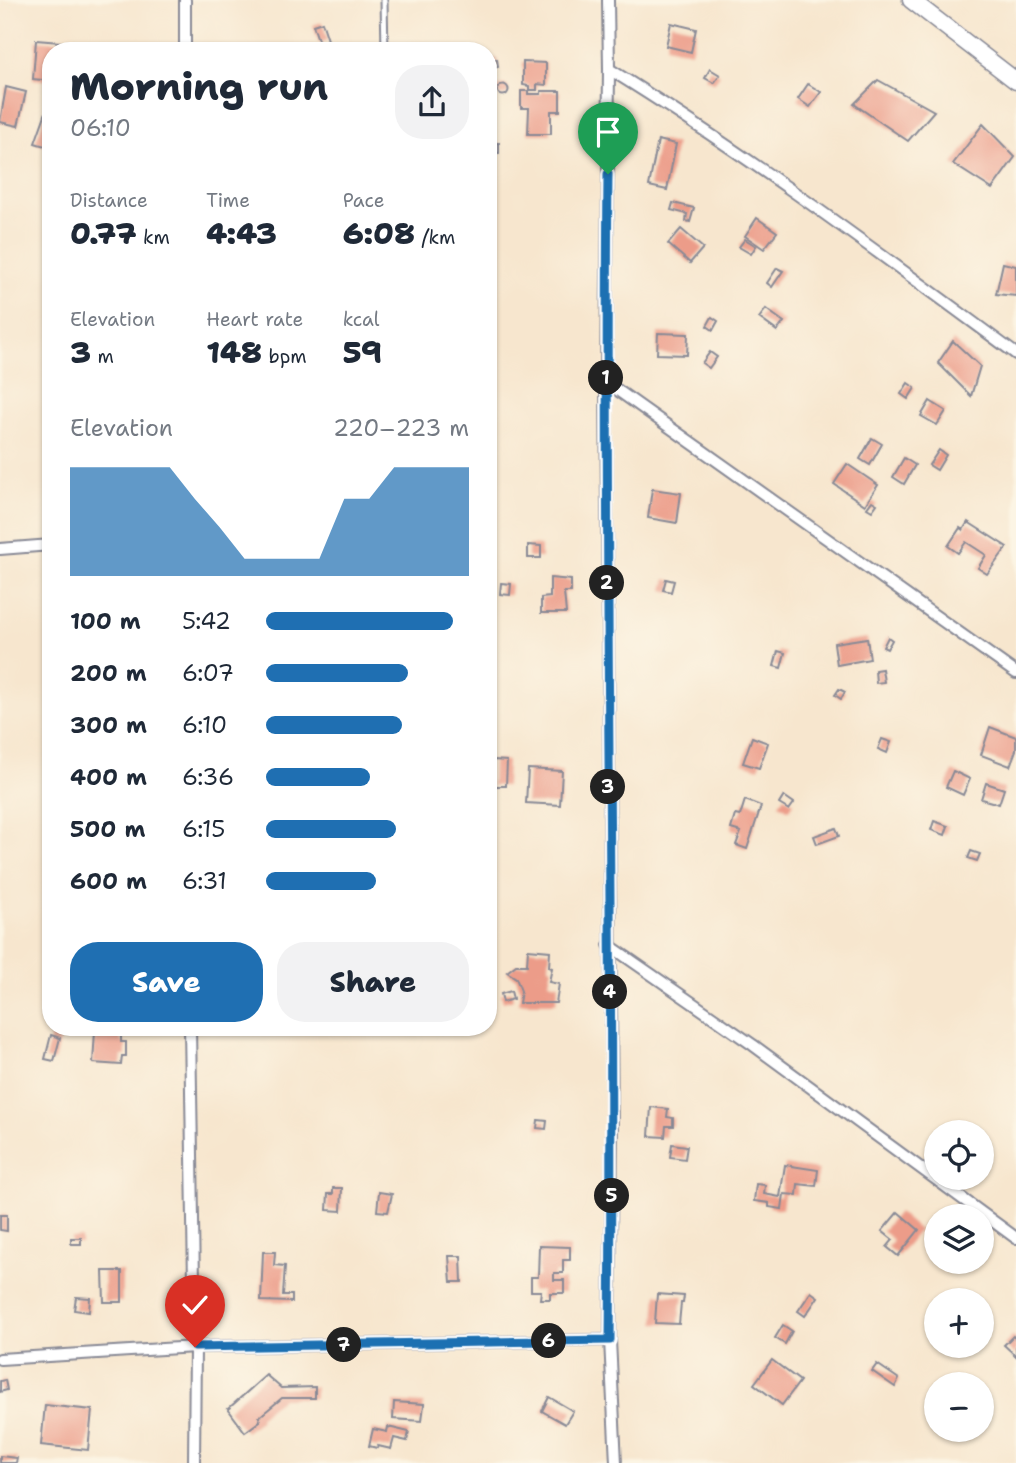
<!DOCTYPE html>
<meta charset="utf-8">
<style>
body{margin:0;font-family:"Shantell Sans",sans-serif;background:#f2f2f3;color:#1f2937;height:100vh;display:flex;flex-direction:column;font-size:26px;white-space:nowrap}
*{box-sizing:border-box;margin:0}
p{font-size:23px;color:#747a83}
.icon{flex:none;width:38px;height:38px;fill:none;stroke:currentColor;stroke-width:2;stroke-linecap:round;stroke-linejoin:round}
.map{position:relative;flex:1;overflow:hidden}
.sheet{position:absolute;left:42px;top:42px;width:455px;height:994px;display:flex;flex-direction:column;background:#fff;border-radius:28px;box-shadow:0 2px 5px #0004}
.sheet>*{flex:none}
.buttons{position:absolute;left:924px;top:1120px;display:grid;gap:14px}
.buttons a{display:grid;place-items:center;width:70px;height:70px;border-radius:50%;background:#fff;box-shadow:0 2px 5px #0004;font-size:35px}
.pin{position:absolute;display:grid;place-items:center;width:60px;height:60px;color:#fff;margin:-72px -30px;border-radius:50% 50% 50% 0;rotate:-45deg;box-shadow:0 0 7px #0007}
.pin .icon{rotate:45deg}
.km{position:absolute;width:35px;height:35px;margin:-18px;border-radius:50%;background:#222;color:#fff;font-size:19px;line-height:35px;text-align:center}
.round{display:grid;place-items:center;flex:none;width:74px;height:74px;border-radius:28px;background:#f2f2f3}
.headline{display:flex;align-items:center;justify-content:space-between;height:119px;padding:0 28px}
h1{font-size:38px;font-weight:800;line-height:52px}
.stats{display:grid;grid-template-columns:repeat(3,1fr);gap:10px;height:119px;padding:7px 28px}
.stats div{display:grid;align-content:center}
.stats b{font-size:30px;font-weight:800}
.stats small{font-size:19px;font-weight:400}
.stats p{font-size:19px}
.chart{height:196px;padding:14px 28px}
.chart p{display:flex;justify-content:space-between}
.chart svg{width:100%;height:126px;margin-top:7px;fill:#1f6fb2;opacity:.7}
.primary-button{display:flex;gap:14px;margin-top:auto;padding:14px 28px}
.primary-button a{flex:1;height:80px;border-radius:28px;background:#1f6fb2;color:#fff;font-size:28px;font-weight:800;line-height:80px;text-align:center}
.primary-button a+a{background:#f2f2f3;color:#1f2937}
ul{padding:0 28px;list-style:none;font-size:23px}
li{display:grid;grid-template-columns:112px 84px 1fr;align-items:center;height:52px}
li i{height:18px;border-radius:9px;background:#1f6fb2}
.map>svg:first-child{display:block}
.building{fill:#ec9c89}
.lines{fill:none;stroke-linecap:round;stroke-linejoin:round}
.service-casing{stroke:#898a96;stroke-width:9}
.minor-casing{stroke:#898a96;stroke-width:14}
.secondary-casing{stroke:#898a96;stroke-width:19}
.service{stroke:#fff;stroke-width:5}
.minor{stroke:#fff;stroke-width:10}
.secondary{stroke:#fff;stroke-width:16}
.route-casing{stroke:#fff;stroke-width:14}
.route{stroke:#1f6fb2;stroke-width:9}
</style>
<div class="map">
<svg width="1016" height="1463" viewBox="0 0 1016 1463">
<rect width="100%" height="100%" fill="#fcf5e5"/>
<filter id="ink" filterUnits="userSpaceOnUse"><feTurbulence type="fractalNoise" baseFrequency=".0143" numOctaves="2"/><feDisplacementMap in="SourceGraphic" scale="14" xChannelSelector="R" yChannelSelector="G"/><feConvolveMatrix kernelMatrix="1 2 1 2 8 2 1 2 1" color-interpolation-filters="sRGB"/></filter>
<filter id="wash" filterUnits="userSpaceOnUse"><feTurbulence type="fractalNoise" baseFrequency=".00686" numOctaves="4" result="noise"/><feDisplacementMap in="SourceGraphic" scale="28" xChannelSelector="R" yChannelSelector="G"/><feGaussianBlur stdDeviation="1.57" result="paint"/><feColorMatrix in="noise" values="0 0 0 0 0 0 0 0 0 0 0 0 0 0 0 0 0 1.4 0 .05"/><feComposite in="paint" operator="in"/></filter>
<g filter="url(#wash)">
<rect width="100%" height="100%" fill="#f7e6ce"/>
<g id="blocks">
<!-- building -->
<g class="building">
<polygon points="322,22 328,40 319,43 313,25"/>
<polygon points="671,23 696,29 691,52 666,46"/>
<polygon points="36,40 72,43 71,51 51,51 51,81 33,79"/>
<polygon points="491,59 497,59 498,67 492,68"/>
<polygon points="523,62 546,63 546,85 537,84 537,90 529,90 529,86 523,85"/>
<polygon points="710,69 720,75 714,83 705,78"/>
<polygon points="878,80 934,111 908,141 854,104"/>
<polygon points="808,84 821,92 810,107 798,99"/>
<circle cx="503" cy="90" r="5.5"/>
<polygon points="6,87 26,92 18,126 0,122"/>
<polygon points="521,91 528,91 528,94 541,94 541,91 560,91 560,111 551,111 551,134 528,134 529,108 521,108"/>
<polygon points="51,98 51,148 35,143"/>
<polygon points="983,124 1015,157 992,189 953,164"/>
<polygon points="658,140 676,144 667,190 649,186"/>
<polygon points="492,143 499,143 499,153 491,153"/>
<polygon points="673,203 694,208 690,222 686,221 687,214 671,210"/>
<polygon points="757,218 777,232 764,249 745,236"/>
<polygon points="681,229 703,248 690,263 668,244"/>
<polygon points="745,239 756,246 751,254 739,247"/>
<polygon points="1003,263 1016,266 1016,296 996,294"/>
<polygon points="777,268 783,271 772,287 767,283"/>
<polygon points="766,309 784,322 777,331 759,318"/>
<polygon points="712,317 718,321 713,330 707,326"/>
<polygon points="658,333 688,334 687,355 657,354"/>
<polygon points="953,341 980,366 971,396 938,363"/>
<polygon points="710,352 717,357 709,368 702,363"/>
<polygon points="908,383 915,388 908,399 901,394"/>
<polygon points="930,401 946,411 937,425 921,416"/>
<polygon points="872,438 882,444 870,465 860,459"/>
<polygon points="939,450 946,455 937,470 929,465"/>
<polygon points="904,458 915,465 904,484 893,477"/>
<polygon points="847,464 878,485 865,505 834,484"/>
<polygon points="652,489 681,493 677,523 648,518"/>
<polygon points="872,501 877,504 872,511 867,508"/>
<polygon points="968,522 1007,547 987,574 978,568 986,555 966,542 958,553 948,546 960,528 963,530"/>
<polygon points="528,545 541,546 541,558 528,558"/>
<polygon points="550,578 571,580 571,592 564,592 566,613 541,613 541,598 550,597"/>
<polygon points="666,579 674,581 671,592 663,590"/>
<polygon points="501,583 511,584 510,595 500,594"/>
<polygon points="888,637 892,640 887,649 883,647"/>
<polygon points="867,638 870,659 837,665 834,643"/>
<polygon points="778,651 785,653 781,668 774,666"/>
<polygon points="882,669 884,682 876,683 875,670"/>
<polygon points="839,689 845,692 841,699 835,695"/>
<polygon points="990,727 1016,737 1016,750 1010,766 981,755"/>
<polygon points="752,737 768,743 759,768 743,763"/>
<polygon points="882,739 891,742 887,753 878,749"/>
<polygon points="493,760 507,761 506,786 492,786"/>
<polygon points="528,769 562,771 560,805 526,803"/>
<polygon points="953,771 970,779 963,795 946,787"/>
<polygon points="986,783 1004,789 999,804 981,799"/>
<polygon points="784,796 794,803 789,810 779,804"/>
<polygon points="745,800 761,806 747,849 736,845 741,832 731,829 735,815 740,816"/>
<polygon points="934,821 948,826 945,835 931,830"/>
<polygon points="836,828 839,836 817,844 814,836"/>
<polygon points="971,851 980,854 977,861 968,858"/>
<polygon points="528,949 550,951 549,967 552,968 549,982 559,984 556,1003 519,1003 521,991 516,978 507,972 516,965 527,965"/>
<polygon points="511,991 513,999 503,1002 501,994"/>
<polygon points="95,1031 121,1033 121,1042 126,1042 126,1056 122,1056 121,1065 93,1063"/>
<polygon points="51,1035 60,1038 54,1061 45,1059"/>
<polygon points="651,1107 668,1109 667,1117 673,1118 673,1126 666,1126 665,1137 649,1136"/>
<polygon points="538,1120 547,1121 546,1129 537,1128"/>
<polygon points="672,1144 687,1146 685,1159 670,1157"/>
<polygon points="785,1165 818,1170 816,1186 798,1184 797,1195 784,1194 782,1209 769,1207 769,1203 754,1201 756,1184 765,1185 764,1194 780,1197"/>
<polygon points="333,1188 342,1188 341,1211 327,1210 328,1194 333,1194"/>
<polygon points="379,1192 392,1194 388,1212 377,1211"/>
<polygon points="898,1212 919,1230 898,1256 887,1247 893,1240 882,1231"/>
<polygon points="0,1215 7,1215 7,1231 0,1230"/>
<rect x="71" y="1238" width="10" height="6"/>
<polygon points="539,1246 570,1247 570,1260 563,1260 563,1273 554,1273 554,1280 564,1280 564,1293 550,1293 550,1299 540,1299 541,1291 531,1291 531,1277 538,1277"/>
<polygon points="263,1252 275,1252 274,1265 285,1266 283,1295 292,1295 292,1302 261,1301"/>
<polygon points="449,1256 461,1256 462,1282 451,1282"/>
<polygon points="103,1271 122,1271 122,1302 104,1302"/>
<polygon points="811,1292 818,1297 805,1316 798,1311"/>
<polygon points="657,1294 684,1296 683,1303 681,1303 679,1324 655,1323"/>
<polygon points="76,1297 90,1298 89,1312 74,1310"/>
<polygon points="783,1325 792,1331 785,1344 775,1338"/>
<polygon points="1013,1336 1016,1339 1016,1356 1004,1345"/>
<polygon points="772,1360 800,1381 782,1405 754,1384"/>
<polygon points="877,1364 899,1379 895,1387 872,1371"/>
<polygon points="266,1375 281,1388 315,1387 315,1398 282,1398 259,1417 260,1421 245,1432 228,1409"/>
<polygon points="5,1380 7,1390 0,1392 0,1381"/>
<polygon points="549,1397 573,1411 565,1424 542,1411"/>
<polygon points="394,1402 424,1404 422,1421 393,1419"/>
<polygon points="45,1405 92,1410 88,1450 41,1445"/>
<polygon points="388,1427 409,1432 407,1441 394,1438 391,1449 378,1446 377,1448 369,1446 373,1429 387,1432"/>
<polygon points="0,1456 17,1458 16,1463 0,1463"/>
</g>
</g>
</g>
<g filter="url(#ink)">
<use href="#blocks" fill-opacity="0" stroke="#898a96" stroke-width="2"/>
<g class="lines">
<!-- service casing -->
<g class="service-casing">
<polyline id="service" points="384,0 385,51"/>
</g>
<!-- minor casing -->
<g class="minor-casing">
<g id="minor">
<polyline points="608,0 609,69 606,382 612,1127 610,1340 616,1463"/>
<polyline points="185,51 185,0"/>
<path d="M609 69C750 156 883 256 1016 354"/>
<polyline points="606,382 1016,673"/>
<polyline points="0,549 51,545"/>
<polyline points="609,945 753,1045 1016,1238"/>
<polyline points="190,1027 195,1347 194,1463"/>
<polyline points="0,1359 195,1347 610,1340"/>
</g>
</g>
<!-- secondary casing -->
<g class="secondary-casing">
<polyline id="secondary" points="911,0 1016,81"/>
</g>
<!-- service -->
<use href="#service" class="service"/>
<!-- minor -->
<use href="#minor" class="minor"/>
<!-- secondary -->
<use href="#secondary" class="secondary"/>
</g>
</g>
<g class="lines" filter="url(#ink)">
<!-- route casing -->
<g class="route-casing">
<path id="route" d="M195 1347 610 1340C614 951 604 562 608 174"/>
</g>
<!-- route -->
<use href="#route" class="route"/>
</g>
</svg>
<div class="buttons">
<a><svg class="icon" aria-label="locate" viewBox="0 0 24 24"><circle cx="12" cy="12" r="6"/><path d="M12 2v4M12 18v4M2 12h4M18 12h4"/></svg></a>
<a><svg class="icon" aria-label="layers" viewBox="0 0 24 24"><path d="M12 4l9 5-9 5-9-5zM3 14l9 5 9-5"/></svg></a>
<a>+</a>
<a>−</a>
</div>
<div class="pin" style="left:608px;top:174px;background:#1e9e55"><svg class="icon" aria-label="arrive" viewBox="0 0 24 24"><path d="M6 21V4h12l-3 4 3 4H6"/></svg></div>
<div class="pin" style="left:195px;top:1347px;background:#d93025"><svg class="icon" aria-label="check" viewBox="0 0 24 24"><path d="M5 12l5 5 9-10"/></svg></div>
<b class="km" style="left:606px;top:378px">1</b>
<b class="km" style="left:607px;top:583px">2</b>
<b class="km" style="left:608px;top:787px">3</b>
<b class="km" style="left:610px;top:992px">4</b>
<b class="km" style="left:612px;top:1196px">5</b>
<b class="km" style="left:549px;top:1341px">6</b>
<b class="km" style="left:344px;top:1345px">7</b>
<section class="sheet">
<div class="headline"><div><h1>Morning run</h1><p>06:10</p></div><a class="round"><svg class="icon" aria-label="share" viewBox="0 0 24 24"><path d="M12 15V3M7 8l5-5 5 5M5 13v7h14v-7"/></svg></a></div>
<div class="stats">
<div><p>Distance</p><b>0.77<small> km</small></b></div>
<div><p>Time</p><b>4:43</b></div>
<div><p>Pace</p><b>6:08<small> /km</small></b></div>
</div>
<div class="stats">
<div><p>Elevation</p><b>3<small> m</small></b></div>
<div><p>Heart rate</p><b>148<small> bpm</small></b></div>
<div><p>kcal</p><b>59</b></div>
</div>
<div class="chart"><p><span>Elevation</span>220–223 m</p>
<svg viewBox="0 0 160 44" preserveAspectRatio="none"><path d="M0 44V6L10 6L20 6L30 6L40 6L50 17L60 27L70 38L80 38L90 38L100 38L110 17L120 17L130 6L140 6L150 6L160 6V44z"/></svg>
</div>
<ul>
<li><b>100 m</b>5:42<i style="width:92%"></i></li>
<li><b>200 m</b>6:07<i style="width:70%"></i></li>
<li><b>300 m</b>6:10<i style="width:67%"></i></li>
<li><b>400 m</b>6:36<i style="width:51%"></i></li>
<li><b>500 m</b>6:15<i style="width:64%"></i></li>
<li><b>600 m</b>6:31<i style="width:54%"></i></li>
</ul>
<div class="primary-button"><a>Save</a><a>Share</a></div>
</section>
</div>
